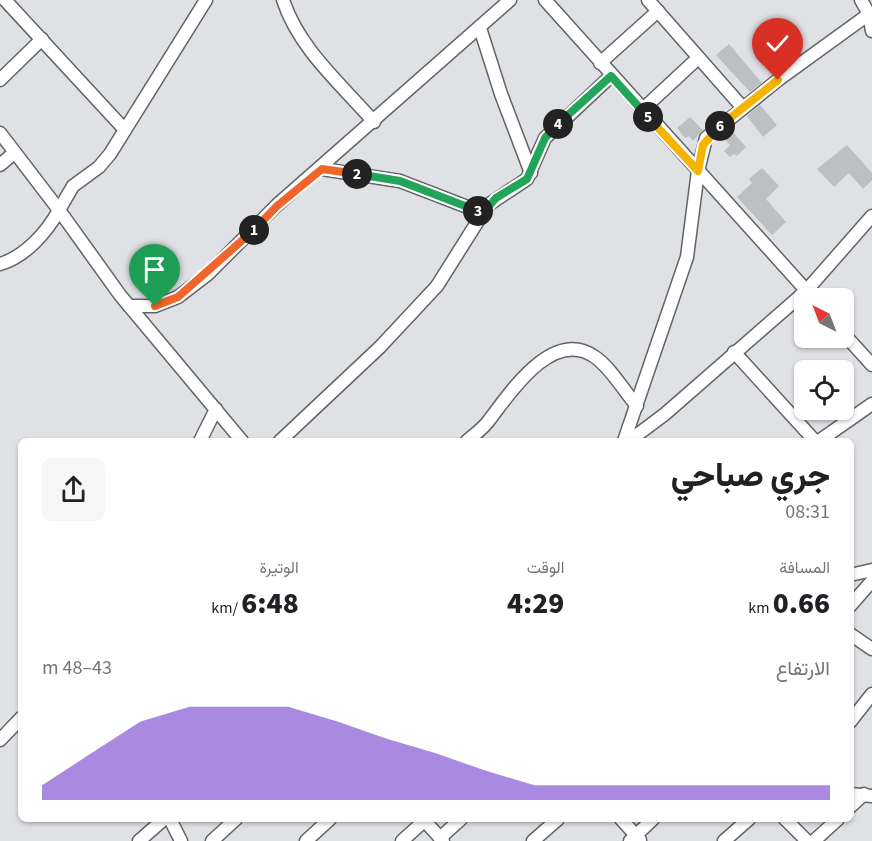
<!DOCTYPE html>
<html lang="ar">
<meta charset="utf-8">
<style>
body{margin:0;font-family:"Source Sans 3",Vazirmatn,sans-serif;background:#f6f6f6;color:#202124;direction:rtl;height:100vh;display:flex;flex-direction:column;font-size:22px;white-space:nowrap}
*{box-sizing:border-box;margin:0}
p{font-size:20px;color:#757577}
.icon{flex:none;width:33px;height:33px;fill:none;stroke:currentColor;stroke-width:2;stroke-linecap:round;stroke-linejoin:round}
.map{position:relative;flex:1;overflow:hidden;direction:ltr}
.panel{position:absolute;left:18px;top:438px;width:836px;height:384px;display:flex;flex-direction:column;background:#fff;border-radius:9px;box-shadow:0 2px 4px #0004;direction:rtl}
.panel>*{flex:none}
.needle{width:39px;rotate:318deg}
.fabs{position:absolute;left:794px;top:288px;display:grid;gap:12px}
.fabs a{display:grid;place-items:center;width:60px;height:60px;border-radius:9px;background:#fff;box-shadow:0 2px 4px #0004;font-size:30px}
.pin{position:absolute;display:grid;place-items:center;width:51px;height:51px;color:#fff;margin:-62px -26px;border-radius:50% 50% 50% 0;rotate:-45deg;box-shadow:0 0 6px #0007}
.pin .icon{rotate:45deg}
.km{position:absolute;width:30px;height:30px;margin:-15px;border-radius:50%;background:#222;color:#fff;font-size:16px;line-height:30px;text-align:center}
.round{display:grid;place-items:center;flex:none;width:63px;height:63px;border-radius:9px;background:#f6f6f6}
.head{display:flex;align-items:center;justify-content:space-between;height:102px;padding:0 24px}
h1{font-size:33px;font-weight:800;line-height:45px}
.metrics{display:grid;grid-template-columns:repeat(3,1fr);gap:9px;height:102px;padding:6px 24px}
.metrics div{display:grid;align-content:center}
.metrics b{font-size:30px;font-weight:800}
.metrics small{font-size:16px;font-weight:400}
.metrics p{font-size:16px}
.chart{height:168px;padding:12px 24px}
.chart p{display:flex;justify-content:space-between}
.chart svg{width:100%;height:108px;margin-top:6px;fill:#865ad3;opacity:.7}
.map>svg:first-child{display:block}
.building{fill:#bdc0c3}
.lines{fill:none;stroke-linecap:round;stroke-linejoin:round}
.minor-casing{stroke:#616466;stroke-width:15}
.minor{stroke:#fff;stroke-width:12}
.split-1-casing{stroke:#fff;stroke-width:12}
.split-2-casing{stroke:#fff;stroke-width:12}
.split-3-casing{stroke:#fff;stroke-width:12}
.split-4-casing{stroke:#fff;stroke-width:12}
.split-5-casing{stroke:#fff;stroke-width:12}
.split-6-casing{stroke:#fff;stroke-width:12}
.split-7-casing{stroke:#fff;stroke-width:12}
.split-1{stroke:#f0652b;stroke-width:8}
.split-2{stroke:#f0652b;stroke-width:8}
.split-3{stroke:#22a559;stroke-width:8}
.split-4{stroke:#22a559;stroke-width:8}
.split-5{stroke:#22a559;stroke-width:8}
.split-6{stroke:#f5b400;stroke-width:8}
.split-7{stroke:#f5b400;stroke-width:8}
</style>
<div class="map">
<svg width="872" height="841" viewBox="0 0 872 841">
<rect width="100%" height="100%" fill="#dfe1e4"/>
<!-- building -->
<g class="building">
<polygon points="729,44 762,83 750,92 716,55"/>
<polygon points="760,105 777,125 763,137 747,116"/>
<polygon points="690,117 703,130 693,141 689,136 685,138 677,128"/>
<polygon points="731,130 746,147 737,156 734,154 730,157 724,151 730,145 723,137"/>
<polygon points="847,145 872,173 872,180 863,189 849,173 834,187 817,169"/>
<polygon points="762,168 779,186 766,199 786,222 772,235 737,197 752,183 749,179"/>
</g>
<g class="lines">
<!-- minor casing -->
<g class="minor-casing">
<g id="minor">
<polyline points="5,0 125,130"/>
<path d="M283 0C299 49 341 84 374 122"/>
<polyline points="545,0 813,298"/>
<polyline points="648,0 743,108"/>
<polyline points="861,0 869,14 872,31"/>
<polyline points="480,28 501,94 531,173"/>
<polyline points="600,63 658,11"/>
<polyline points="0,80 42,39"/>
<polyline points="642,110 698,58"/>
<polyline points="0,133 59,210 73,186 99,167 110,154 206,0"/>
<polyline points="0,165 14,153"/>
<polyline points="322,169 400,181 483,213"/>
<path d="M0 264C25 257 47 232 59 210L120 295 242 441"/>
<polyline points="129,306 155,306 178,297 208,274 277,205 510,0"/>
<polyline points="843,333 872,365"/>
<polyline points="734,352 815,441"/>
<polyline points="200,441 216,409"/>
<polyline points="280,441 380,347 437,286 488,205 527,179 545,138 611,76"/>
<path d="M467 441C475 434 484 428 490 419 510 393 553 327 595 357 611 368 624 391 637 406"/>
<polyline points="624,441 687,257 698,171 706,138 778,80 869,14"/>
<polyline points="629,441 665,414 806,291 872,216"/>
<polyline points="819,441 872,404"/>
<polyline points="850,575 872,570"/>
<polyline points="850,606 872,581"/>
<polyline points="850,634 872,649"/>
<polyline points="850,722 872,694"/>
<polyline points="0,740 21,718"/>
<polyline points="850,794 872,796"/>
<polyline points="850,807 864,794"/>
<polyline points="170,819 181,841"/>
<polyline points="423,819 443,841"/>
<polyline points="621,819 640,840"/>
<polyline points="785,819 807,841"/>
<polyline points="440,838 461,819"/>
<polyline points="139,841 164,819"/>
<polyline points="212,841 236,819"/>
<polyline points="306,841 330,819"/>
<polyline points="402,841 424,821"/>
<polyline points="533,841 558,819"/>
<polyline points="630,841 653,819"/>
<polyline points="724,841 749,819"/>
<polyline points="814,841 838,819"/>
</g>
</g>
<!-- minor -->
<use href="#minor" class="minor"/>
</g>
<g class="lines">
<!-- split-1 casing -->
<g class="split-1-casing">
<polyline id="split-1" points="155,306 178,297 254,230"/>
</g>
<!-- split-2 casing -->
<g class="split-2-casing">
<polyline id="split-2" points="254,230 277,206 322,169 357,174"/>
</g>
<!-- split-3 casing -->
<g class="split-3-casing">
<polyline id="split-3" points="357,174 400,181 478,211"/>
</g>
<!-- split-4 casing -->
<g class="split-4-casing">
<polyline id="split-4" points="478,211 483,213 496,198 527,179 545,138 558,124"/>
</g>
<!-- split-5 casing -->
<g class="split-5-casing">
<polyline id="split-5" points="558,124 611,76 648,117"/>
</g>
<!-- split-6 casing -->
<g class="split-6-casing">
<polyline id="split-6" points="648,117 698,171 703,145 720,126"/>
</g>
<!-- split-7 casing -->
<g class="split-7-casing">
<polyline id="split-7" points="720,126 778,80"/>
</g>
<!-- split-1 -->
<use href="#split-1" class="split-1"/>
<!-- split-2 -->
<use href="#split-2" class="split-2"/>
<!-- split-3 -->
<use href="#split-3" class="split-3"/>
<!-- split-4 -->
<use href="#split-4" class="split-4"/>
<!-- split-5 -->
<use href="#split-5" class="split-5"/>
<!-- split-6 -->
<use href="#split-6" class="split-6"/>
<!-- split-7 -->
<use href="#split-7" class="split-7"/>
</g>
</svg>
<div class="fabs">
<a><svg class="needle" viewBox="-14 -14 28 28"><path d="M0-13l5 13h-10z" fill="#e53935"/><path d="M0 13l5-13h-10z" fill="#757577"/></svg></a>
<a><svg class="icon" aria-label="locate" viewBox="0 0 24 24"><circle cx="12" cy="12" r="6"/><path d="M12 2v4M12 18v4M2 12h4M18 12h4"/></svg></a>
</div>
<div class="pin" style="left:155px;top:306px;background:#1e9e55"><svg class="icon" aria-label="arrive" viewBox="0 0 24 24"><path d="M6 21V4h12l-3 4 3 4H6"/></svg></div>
<div class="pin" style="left:778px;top:80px;background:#d93025"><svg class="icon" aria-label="check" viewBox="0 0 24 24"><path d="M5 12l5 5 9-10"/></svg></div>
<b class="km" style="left:254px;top:230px">1</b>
<b class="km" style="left:357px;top:174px">2</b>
<b class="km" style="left:478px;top:211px">3</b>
<b class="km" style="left:558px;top:124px">4</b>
<b class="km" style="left:648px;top:117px">5</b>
<b class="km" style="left:720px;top:126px">6</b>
<section class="panel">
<div class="head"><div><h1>جري صباحي</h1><p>08:31</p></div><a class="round"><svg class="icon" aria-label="share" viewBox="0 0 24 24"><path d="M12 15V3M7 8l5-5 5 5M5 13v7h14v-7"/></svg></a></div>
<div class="metrics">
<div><p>المسافة</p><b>0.66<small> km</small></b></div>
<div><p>الوقت</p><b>4:29</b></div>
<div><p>الوتيرة</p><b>6:48<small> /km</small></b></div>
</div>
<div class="chart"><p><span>الارتفاع</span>43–48 m</p>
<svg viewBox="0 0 160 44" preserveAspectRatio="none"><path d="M0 44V38L10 25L20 12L30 6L40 6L50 6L60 12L70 19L80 25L90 32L100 38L110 38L120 38L130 38L140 38L150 38L160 38V44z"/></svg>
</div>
</section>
</div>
